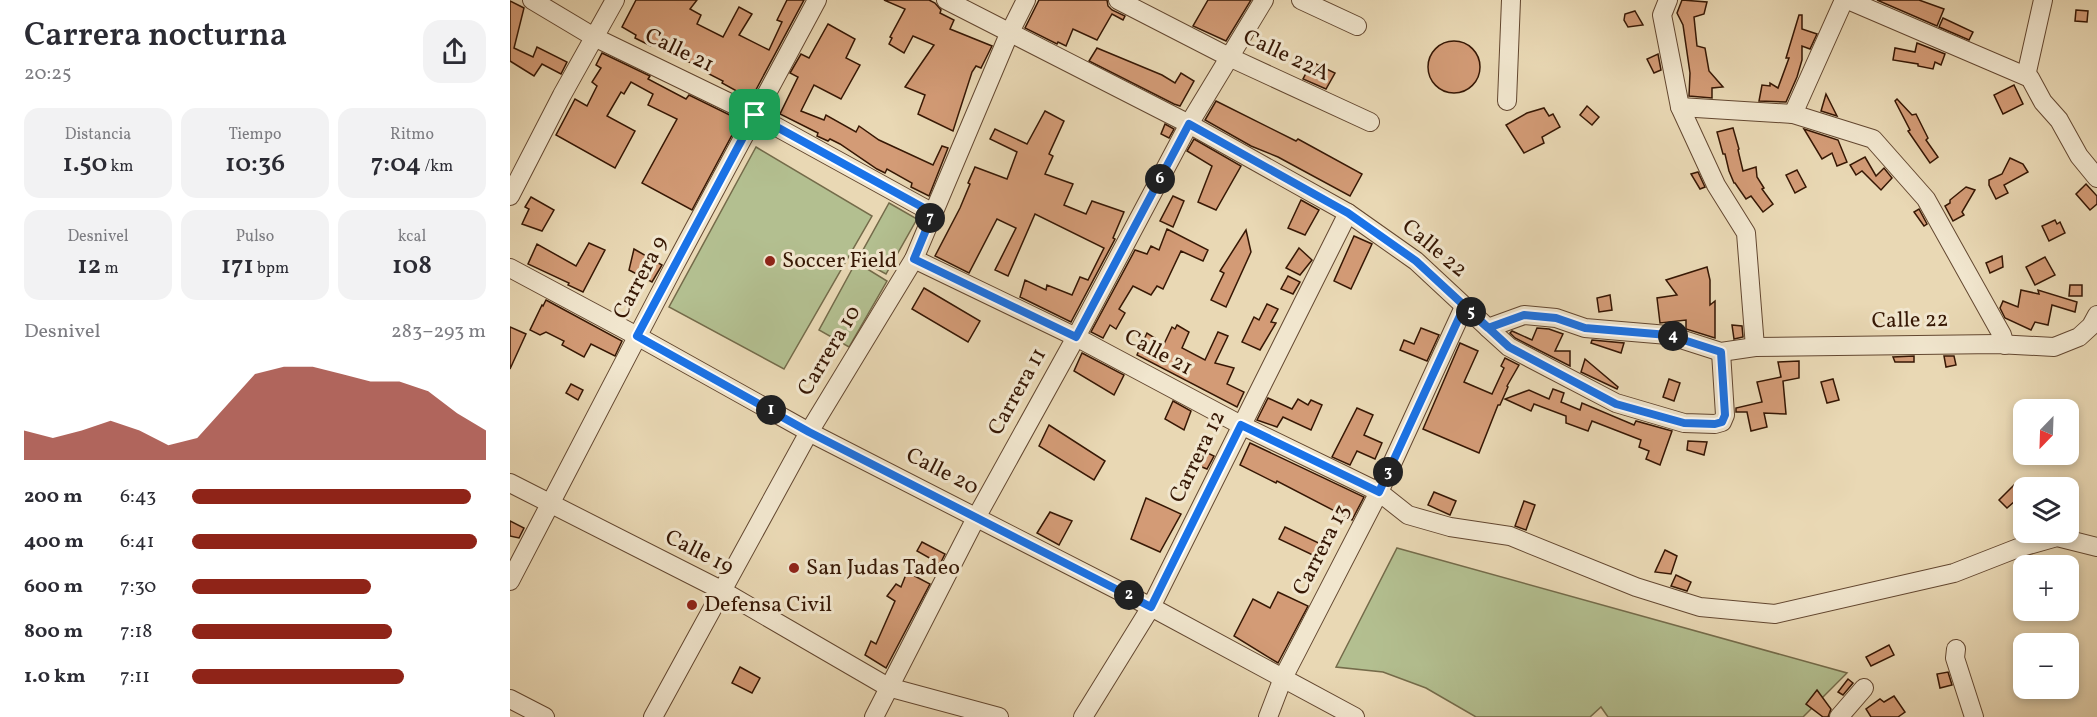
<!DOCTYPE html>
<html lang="es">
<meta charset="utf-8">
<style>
body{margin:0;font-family:Vollkorn,serif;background:#f2f2f3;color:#2b2b33;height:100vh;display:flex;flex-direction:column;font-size:22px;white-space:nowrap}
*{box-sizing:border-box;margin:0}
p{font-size:20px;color:#7c7c81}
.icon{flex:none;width:33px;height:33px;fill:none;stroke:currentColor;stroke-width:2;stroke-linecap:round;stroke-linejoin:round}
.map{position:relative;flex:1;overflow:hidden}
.drawer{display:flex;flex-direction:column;background:#fff;width:510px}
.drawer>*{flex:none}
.needle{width:39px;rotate:203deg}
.tools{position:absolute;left:1503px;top:399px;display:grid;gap:12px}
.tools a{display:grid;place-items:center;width:66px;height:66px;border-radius:12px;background:#fff;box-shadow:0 3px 9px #0003;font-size:30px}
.pin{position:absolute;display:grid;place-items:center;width:51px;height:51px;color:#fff;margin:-26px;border-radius:12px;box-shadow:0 3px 9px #0006}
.km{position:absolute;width:30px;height:30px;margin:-15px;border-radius:50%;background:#222;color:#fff;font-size:16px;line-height:30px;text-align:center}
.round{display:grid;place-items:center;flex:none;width:63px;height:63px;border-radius:18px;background:#f2f2f3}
.headline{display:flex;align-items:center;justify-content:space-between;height:102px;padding:0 24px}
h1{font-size:33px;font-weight:600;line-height:45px}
.figures{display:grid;grid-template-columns:repeat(3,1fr);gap:9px;height:102px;padding:6px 24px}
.figures div{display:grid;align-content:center;border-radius:15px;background:#f2f2f3;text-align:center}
.figures b{font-size:26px;font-weight:600}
.figures small{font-size:16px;font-weight:400}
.figures p{font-size:16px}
.chart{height:168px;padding:12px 24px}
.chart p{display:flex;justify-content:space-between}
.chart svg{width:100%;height:108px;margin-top:6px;fill:#8f2418;opacity:.7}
ul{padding:0 24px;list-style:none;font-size:20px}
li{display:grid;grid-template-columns:96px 72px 1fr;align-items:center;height:45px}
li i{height:15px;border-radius:8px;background:#8f2418}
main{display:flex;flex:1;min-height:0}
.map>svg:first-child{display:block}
.green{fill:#b3bf90;stroke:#746b4a;stroke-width:1.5}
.building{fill:#d39b76;stroke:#361704;stroke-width:1.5}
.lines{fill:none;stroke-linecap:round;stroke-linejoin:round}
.minor-casing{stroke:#634730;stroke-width:20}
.minor{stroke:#f1e6ce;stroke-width:18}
.route-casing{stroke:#fff;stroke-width:12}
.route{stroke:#1a73e8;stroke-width:8}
.poi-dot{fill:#8f2418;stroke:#f1e6ce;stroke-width:2}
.labels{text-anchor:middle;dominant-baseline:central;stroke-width:6;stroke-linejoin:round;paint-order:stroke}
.street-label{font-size:22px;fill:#361704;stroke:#f1e6ce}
.poi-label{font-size:22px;fill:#361704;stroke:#f1e6ce;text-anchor:start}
</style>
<main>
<section class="drawer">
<div class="headline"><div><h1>Carrera nocturna</h1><p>20:25</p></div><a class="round"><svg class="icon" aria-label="share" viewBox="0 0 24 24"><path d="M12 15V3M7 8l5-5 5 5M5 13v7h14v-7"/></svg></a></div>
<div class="figures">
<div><p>Distancia</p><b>1.50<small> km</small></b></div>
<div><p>Tiempo</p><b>10:36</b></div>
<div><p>Ritmo</p><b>7:04<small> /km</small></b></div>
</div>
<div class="figures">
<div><p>Desnivel</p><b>12<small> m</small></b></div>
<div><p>Pulso</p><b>171<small> bpm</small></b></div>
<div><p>kcal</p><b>108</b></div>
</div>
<div class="chart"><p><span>Desnivel</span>283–293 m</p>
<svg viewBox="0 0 160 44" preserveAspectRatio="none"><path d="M0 44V32L10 35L20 32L30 28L40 32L50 38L60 35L70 22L80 9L90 6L100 6L110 9L120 12L130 12L140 16L150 25L160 32V44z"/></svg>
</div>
<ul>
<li><b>200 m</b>6:43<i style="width:95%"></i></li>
<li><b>400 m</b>6:41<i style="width:97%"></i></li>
<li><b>600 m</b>7:30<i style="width:61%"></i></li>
<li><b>800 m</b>7:18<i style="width:68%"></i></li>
<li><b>1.0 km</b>7:11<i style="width:72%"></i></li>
</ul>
</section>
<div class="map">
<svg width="1587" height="717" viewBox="0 0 1587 717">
<rect width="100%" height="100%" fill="#e9d8b4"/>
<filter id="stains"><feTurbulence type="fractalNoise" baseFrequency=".00333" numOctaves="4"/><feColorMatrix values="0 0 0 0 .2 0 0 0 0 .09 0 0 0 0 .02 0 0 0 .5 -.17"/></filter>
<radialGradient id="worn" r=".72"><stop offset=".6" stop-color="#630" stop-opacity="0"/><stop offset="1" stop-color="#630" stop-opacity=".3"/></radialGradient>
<!-- green -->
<g class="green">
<polygon points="246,147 362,216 274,369 159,307"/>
<polygon points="379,203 407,219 376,274 348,259"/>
<polygon points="346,262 377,281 339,347 309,330"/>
<polygon points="887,548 1337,673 1293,717 1098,717 1091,707 1080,717 966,717 916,688 873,672 826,667"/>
</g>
<!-- building -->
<g class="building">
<polygon points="126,0 187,0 180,9 191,15 187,24 213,37 229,7 242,14 229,35 259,50 272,22 267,20 277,0 294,0 241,99 212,83 213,81 199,74 200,72 142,44 141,46 125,38 126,35 112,27"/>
<polygon points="374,0 419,0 425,3 431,10 430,13 444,20 440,29 482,46 471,68 466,66 462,72 443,131 408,114 415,95 395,87 424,45 403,36 394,53 379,44 382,38 380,37 395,9"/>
<polygon points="529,0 597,0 598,6 602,10 615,16 613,20 602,14 587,40 563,29 556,46 548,42 547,44 515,28"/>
<polygon points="698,0 741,0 716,41 683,26"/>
<polygon points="1172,0 1197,2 1194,14 1184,17 1187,46 1195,48 1199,71 1213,87 1202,88 1202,98 1179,96 1180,73 1173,25 1167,13"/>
<polygon points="1367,0 1409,0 1434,9 1427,26"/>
<polygon points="0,1 14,8 4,48 23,57 27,47 57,62 51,74 32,64 24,76 0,61"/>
<polygon points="1566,10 1578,11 1577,22 1565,21"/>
<polygon points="1125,11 1133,25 1118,27 1114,20 1115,14"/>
<polygon points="1289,15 1292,15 1292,29 1307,34 1300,49 1292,46 1292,60 1287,77 1276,102 1249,101 1252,85 1260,86 1260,83 1268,88 1279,58 1276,58"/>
<polygon points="1433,18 1463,32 1459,40 1429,27"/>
<polygon points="318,24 345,39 336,58 350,65 331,99 304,85 291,111 314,120 316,115 346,132 349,126 369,140 423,165 432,146 438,148 419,196 401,187 402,183 377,169 375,173 367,169 330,144 320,139 318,141 307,136 308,133 270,114 288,77 280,73 291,54 299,58"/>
<circle cx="944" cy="67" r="26"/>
<polygon points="1407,43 1435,54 1431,65 1425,62 1423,69 1408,66 1408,64 1383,60 1385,48 1405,52"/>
<polygon points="587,48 652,75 665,83 671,73 684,81 670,106 664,104 579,61"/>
<polygon points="92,53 140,76 138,79 176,99 179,95 230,120 182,210 132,183 167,119 138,105 143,94 121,82 114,94 111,92 97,116 125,131 105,168 46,135 65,99 77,106 87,86 82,82 91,68 86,65"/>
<polygon points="1148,54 1151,70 1144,73 1137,59"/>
<polygon points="802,62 825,73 816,89 793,79"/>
<polygon points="1504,85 1513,104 1493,114 1484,95"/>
<polygon points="1316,94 1327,116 1311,111"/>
<polygon points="1387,99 1402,115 1406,114 1418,138 1416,140 1428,157 1420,163 1398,131 1400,130 1385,101"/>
<polygon points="706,101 786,141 788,139 852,174 840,196 768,157 741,146 695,120"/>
<polygon points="1077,106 1089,117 1082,125 1070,115"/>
<polygon points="1034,108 1039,116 1043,114 1050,127 1032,137 1034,143 1014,153 996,125 1017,113"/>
<polygon points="535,111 554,121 539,154 543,156 535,174 563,184 554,205 576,214 582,201 614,212 603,238 605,239 561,322 510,297 515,280 536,290 537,285 562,295 570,277 578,280 594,248 525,214 498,276 485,270 506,228 487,219 459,273 425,256 450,208 460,184 458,183 465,167 497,179 507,152 480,139 485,129 517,144"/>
<polygon points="655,124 664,129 659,138 651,134"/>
<polygon points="1223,128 1229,149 1228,150 1233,171 1246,167 1247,177 1254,188 1252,189 1263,204 1253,212 1241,196 1236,199 1225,183 1224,183 1219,171 1215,154 1213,154 1207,132"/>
<polygon points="1294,129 1328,140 1337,162 1327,166 1322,153 1312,159"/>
<polygon points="684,139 731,166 706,210 688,202 702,166 677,151"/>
<polygon points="1355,157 1366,176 1374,168 1382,178 1371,190 1352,171 1346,175 1340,165"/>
<polygon points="1500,158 1513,164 1518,172 1494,185 1498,193 1486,199 1479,185 1479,180 1492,174"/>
<polygon points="1287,170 1296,187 1285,193 1276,175"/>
<polygon points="1188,172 1195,187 1190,189 1181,174"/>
<polygon points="1576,184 1587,196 1587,204 1580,210 1566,194"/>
<polygon points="1456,187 1465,190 1452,212 1454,215 1443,221 1435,206 1440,203 1440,200"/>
<polygon points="663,196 674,201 663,227 650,221"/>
<polygon points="21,197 44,210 32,231 12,224 19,209 15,207"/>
<polygon points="791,200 809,210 795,235 778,228"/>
<polygon points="1409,209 1417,224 1414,226 1404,212"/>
<polygon points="1545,220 1547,224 1550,222 1555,233 1539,241 1532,226"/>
<polygon points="657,229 698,250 693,261 671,251 653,289 647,286 641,295 623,286 609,309 615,313 606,329 600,325 593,338 581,332 625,250 637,254 641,246 649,250"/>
<polygon points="736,230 741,252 716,307 701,300 714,273 710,271"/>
<polygon points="844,236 862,244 841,289 824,281"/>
<polygon points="79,243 95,250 73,292 58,285 59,283 18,264 27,244 66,266"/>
<polygon points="789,248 802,260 790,275 776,268"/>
<polygon points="124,249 152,265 142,282 119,270"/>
<polygon points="1492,256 1493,267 1480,273 1476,263"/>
<polygon points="1535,257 1545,275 1525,285 1516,267"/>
<polygon points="1197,267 1200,280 1200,305 1205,301 1205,338 1176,329 1176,320 1150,323 1147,298 1167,295 1156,280"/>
<polygon points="778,276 790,282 783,294 771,289"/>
<polygon points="1560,285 1572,285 1572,296 1559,296"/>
<polygon points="414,288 470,321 458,342 402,309"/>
<polygon points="1511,290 1529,294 1528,290 1567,302 1565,312 1542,305 1538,325 1525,322 1521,330 1495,318 1490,308 1493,301 1508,307"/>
<polygon points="1100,295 1102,310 1089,312 1087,298"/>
<polygon points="36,300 112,341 105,356 81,344 74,357 52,345 54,341 36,332 30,335 20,330 32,305 33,306"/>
<polygon points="757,304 768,309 761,322 766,323 750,350 732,342 744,317 749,320"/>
<polygon points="667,325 679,332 672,348 695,360 708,332 718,336 705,363 724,368 717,384 734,392 727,407 627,355 637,333 654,344 662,327 665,329"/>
<polygon points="1222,325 1232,326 1233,337 1224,339"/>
<polygon points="0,327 16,334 0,369"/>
<polygon points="911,328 929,335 917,361 890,350 894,340 904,344"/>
<polygon points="1027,328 1039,329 1053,334 1045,351 1060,351 1060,366 1005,338 1000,333 1002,331 1022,340"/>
<polygon points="1082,340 1114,343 1111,353 1081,343"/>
<polygon points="950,343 968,351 954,382 982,394 994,368 991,366 995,358 1009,365 997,386 998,387 990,405 988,405 969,453 913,429"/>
<polygon points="572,353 614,375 604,395 564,371"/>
<polygon points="1404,356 1404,362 1385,362 1383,357"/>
<polygon points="1434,356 1444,356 1446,365 1436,367"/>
<polygon points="1075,359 1108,387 1107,389 1071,372"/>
<polygon points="1289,361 1289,378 1273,381 1276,414 1254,413 1257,427 1241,431 1237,412 1226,412 1226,408 1252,402 1247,382 1271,377 1268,362"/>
<polygon points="1159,379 1170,383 1164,401 1153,397"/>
<polygon points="1323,379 1329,400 1317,403 1311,382"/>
<polygon points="61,384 73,390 68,400 56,393"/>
<polygon points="1043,389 1054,393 1051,402 1070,410 1072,403 1124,425 1126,421 1162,431 1150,465 1136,459 1139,451 1129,447 1131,440 1082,421 1078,431 1056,423 1056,416 1024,404 1021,411 995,399 1019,390 1039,399"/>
<polygon points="758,398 782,409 788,399 798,405 801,400 812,405 801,430 773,417 767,427 747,420"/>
<polygon points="663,401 681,411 674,430 655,419"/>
<polygon points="847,408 863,415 854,435 872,443 865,459 847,451 840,465 822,457"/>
<polygon points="539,425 595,461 584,480 529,446"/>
<polygon points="1178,441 1197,442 1194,455 1177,450"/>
<polygon points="740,443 854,497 842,520 767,481 766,483 730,465"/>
<polygon points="687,448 704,456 697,469 682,463"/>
<polygon points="1504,485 1513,494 1497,508 1489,500"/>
<polygon points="924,492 946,501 940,515 918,505"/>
<polygon points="636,498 671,514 650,552 621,539"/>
<polygon points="1014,501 1025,505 1016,530 1005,526"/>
<polygon points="540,512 562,521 549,545 527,533"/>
<polygon points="0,521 14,528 9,538 0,536"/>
<polygon points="775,527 815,546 809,558 769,539"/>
<polygon points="412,542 435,554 430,564 407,551"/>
<polygon points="1155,550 1167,556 1161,574 1145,572"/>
<polygon points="397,572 420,584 376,668 355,655 361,641 366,644 385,601 377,596 386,584 391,587"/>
<polygon points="1166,575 1181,582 1177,591 1161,586"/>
<polygon points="768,592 798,606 768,663 724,636 743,599 760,608"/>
<polygon points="1379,645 1384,655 1361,666 1356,657"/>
<polygon points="230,667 250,678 242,693 222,683"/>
<polygon points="1438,672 1442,685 1430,688 1427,674"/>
<polygon points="1338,679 1343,683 1333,695 1328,692"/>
<polygon points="1307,690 1321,709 1318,717 1313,717 1296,704"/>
<polygon points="1384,696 1395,712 1388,717 1361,717 1356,709 1370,699 1374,702"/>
</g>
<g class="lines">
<!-- minor casing -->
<g class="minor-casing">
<g id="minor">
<polyline points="22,0 84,37 245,115 423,213"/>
<polyline points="436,0 679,124 838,213 906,261 978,328 1014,315 1046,318 1075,328 1158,335 1211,352 1245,347 1487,344 1544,347 1569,337 1581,326 1587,315"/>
<polyline points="608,0 719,57 860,122"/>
<polyline points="791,0 847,26"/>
<polyline points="1158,0 1152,15 1170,107 1206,185 1236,233 1245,347"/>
<polyline points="1338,0 1520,78 1533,102 1549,120 1569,156 1587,178"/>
<polyline points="1516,76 1533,0"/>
<polyline points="997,101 1001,0"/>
<polyline points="1170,107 1283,114 1363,139 1416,199 1492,335 1495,345"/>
<polyline points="1283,114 1334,0"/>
<polyline points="0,196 52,95 105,0"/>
<polyline points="404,259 566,337 731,425 869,492 898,515 940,527 1000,536 1126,587 1190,607 1265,614 1444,573 1508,548 1547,537 1587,547"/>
<polyline points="0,268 127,336 299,432 641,607 845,717"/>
<polyline points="978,328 999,347 1106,403 1174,423 1205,424 1212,422 1215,415 1211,352"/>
<polyline points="0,483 211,590 378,687 489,717"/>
<polyline points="0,581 162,270 307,0"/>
<polyline points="1446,649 1445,658 1464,717"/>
<polyline points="0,699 35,717"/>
<polyline points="143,717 299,432 404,259 499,34 516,0"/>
<polyline points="364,717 467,516 566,337 679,124 754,0"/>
<polyline points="573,717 641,607 838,213"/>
<polyline points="758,717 773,678 869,492 954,307"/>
<polyline points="1329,717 1354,688"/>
</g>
</g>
<!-- minor -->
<use href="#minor" class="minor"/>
</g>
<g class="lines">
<!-- route casing -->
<g class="route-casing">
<polyline id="route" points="245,115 127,336 299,432 641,607 731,425 869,492 954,307 978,328 1014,315 1046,318 1075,328 1158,335 1211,352 1215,415 1212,422 1205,424 1174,423 1106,404 999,347 906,261 838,213 679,124 566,337 404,259 423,213 245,115"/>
</g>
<!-- route -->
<use href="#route" class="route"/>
</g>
<!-- markers -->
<g class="poi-dot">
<circle cx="260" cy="261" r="6"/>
<circle cx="284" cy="568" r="6"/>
<circle cx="182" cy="605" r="6"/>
</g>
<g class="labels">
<!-- street labels -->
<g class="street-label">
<text transform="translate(169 51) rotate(26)">Calle 21</text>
<text transform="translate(776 56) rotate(25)">Calle 22A</text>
<text transform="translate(924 249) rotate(40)">Calle 22</text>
<text transform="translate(131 278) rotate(-62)">Carrera 9</text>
<text transform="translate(1400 321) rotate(-1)">Calle 22</text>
<text transform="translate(320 351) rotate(-59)">Carrera 10</text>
<text transform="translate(648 353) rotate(28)">Calle 21</text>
<text transform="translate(508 392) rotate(-61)">Carrera 11</text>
<text transform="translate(688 457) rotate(-64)">Carrera 12</text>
<text transform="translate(432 472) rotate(27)">Calle 20</text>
<text transform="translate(812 550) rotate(-63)">Carrera 13</text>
<text transform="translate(189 553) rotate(27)">Calle 19</text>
</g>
<!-- poi labels -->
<g class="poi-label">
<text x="272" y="261">Soccer Field</text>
<text x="296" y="568">San Judas Tadeo</text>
<text x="194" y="605">Defensa Civil</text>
</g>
</g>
<rect width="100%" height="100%" filter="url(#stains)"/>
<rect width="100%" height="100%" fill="url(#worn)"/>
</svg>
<div class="tools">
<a><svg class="needle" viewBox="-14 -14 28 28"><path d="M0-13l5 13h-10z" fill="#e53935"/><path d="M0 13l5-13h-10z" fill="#7c7c81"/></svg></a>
<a><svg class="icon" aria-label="layers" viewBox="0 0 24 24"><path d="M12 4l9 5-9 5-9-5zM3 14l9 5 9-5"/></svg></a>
<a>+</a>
<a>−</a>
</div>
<div class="pin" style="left:245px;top:115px;background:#1e9e55"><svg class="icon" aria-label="arrive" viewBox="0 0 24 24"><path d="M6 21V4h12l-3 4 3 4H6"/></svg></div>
<b class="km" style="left:261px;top:410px">1</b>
<b class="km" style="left:619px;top:595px">2</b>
<b class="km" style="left:878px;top:472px">3</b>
<b class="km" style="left:1163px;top:336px">4</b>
<b class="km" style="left:961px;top:312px">5</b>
<b class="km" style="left:650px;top:179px">6</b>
<b class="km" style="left:420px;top:218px">7</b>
</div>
</main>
